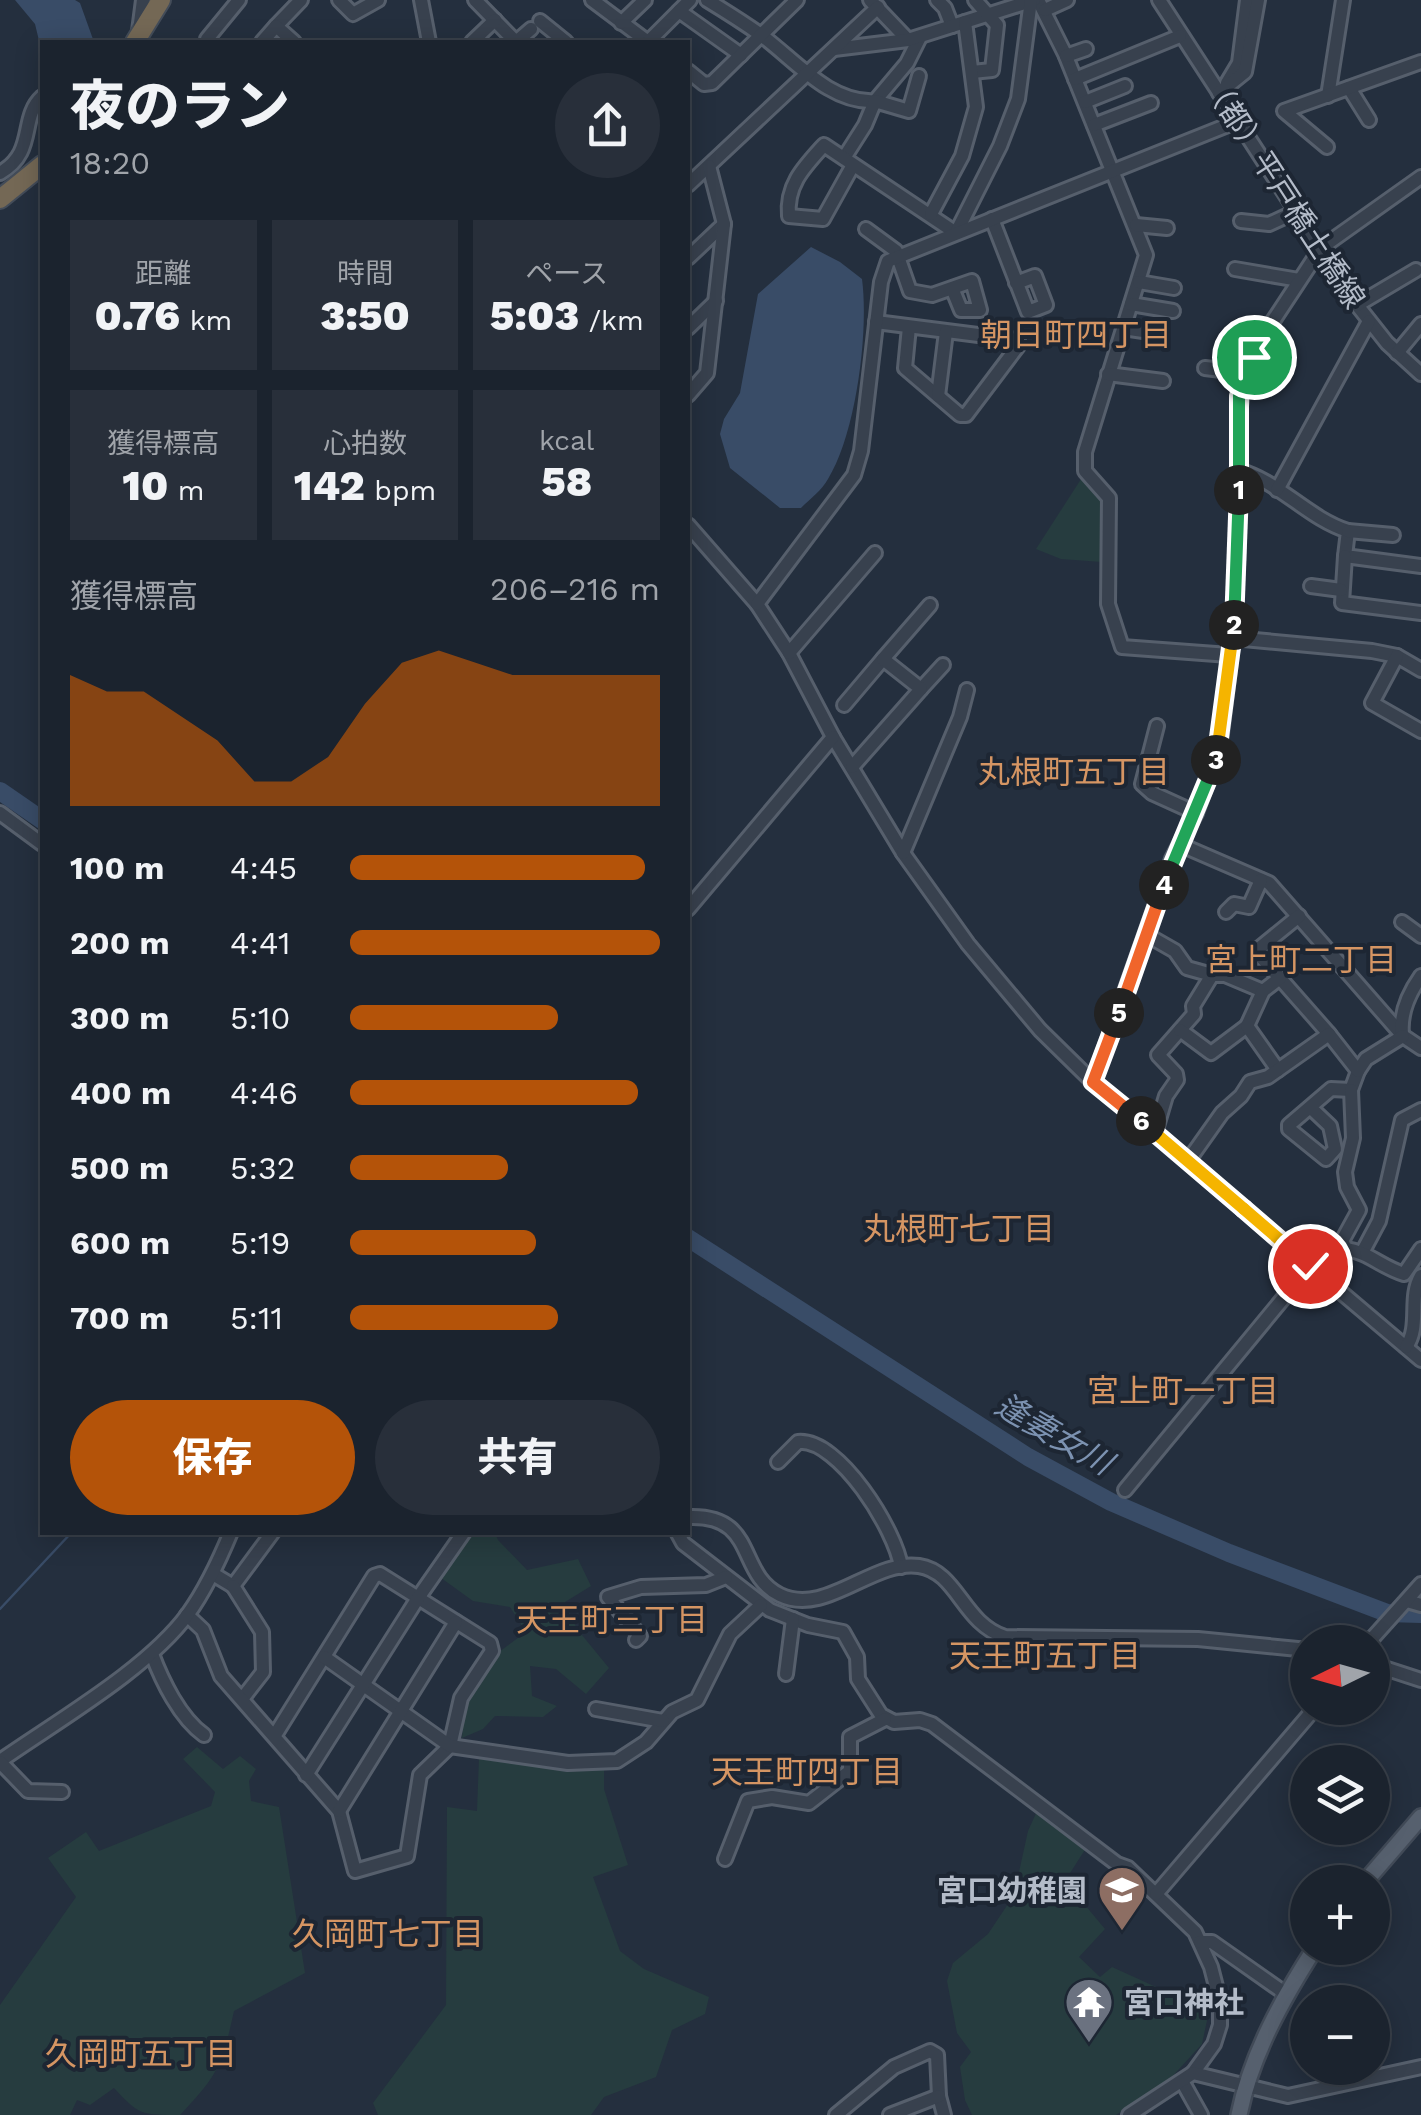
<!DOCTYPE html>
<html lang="ja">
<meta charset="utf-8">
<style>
body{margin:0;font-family:"Work Sans","Noto Sans JP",sans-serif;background:#282f3a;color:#f1f3f6;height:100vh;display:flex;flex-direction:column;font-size:38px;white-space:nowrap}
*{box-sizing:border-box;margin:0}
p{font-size:32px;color:#a0a4aa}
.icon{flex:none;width:55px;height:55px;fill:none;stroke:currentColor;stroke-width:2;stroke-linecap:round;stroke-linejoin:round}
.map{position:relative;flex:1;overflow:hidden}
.panel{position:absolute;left:40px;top:40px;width:650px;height:1495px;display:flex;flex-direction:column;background:#1b232e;border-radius:0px;box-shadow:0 5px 25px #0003,0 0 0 2px #39404a}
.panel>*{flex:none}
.needle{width:65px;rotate:265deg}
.tools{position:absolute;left:1290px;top:1625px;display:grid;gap:20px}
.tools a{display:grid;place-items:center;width:100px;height:100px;border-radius:50%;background:#1b232e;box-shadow:0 5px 25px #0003,0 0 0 2px #39404a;font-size:50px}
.pin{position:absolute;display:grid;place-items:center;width:85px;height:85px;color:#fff;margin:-42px;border:5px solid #fff;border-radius:50%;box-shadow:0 2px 10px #0007}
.km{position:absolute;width:50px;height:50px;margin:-25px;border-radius:50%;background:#222;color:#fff;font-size:28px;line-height:50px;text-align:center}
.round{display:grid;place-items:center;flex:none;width:105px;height:105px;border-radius:52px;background:#282f3a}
.overview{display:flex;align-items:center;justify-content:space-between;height:170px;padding:0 30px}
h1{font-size:55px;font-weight:800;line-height:75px}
.stats{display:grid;grid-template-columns:repeat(3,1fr);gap:15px;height:170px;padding:10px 30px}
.stats div{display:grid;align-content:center;border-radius:0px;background:#282f3a;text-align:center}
.stats b{font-size:42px;font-weight:800}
.stats small{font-size:28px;font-weight:400}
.stats p{font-size:28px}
.chart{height:280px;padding:20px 30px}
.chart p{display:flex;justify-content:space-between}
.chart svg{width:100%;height:180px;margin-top:10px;fill:#b45309;opacity:.7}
.primary-button{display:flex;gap:20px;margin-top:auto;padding:20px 30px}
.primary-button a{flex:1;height:115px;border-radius:60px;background:#b45309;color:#fff;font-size:40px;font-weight:800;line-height:115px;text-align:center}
.primary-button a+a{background:#282f3a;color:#f1f3f6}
ul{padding:0 30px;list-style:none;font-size:32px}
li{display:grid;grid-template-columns:160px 120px 1fr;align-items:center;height:75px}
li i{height:25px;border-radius:12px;background:#b45309}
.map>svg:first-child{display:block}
.green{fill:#263c3f}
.water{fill:#394c67}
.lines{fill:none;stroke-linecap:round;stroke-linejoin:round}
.stream{stroke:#394c67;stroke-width:2.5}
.river{stroke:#394c67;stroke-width:18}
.minor-casing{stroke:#565f6c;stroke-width:18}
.major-casing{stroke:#414a57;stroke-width:20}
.highway-casing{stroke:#434c59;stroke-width:22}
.minor{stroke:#38414e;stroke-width:12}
.major{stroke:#56606e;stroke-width:15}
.highway{stroke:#746855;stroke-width:18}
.split-1-casing{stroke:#fff;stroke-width:20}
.split-2-casing{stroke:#fff;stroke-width:20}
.split-3-casing{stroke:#fff;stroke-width:20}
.split-4-casing{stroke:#fff;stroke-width:20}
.split-5-casing{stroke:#fff;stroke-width:20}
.split-6-casing{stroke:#fff;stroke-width:20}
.split-7-casing{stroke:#fff;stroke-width:20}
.split-8-casing{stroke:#fff;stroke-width:20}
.split-1{stroke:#22a559;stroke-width:12}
.split-2{stroke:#22a559;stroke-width:12}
.split-3{stroke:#f5b400;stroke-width:12}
.split-4{stroke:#22a559;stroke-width:12}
.split-5{stroke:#f0652b;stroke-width:12}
.split-6{stroke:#f0652b;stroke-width:12}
.split-7{stroke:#f5b400;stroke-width:12}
.split-8{stroke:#f5b400;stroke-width:12}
.labels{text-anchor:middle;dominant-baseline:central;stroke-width:8;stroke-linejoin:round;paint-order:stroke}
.street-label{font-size:30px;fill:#b4bcc9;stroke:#1d2633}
.poi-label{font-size:30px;font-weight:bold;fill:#b4bcc9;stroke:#1d2633;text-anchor:end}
.neighbourhood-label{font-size:32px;fill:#d59563;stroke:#1d2633}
.water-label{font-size:32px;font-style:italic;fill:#7c92b1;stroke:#1d2633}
</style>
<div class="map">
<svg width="1421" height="2115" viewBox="0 0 1421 2115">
<rect width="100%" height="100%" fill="#242f3e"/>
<!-- green -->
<g class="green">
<polygon points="1083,476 1104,499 1102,562 1061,559 1036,549"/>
<polygon points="467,1533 495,1533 498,1540 527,1570 578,1559 591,1586 565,1602 577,1629 609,1668 586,1694 556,1669 530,1666 532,1696 557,1706 543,1717 495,1716 483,1729 462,1738 464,1704 495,1655 526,1632 510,1607 473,1601 437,1575"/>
<path d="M197 1747 223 1769 240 1756 256 1769 249 1781 251 1801 279 1807 305 1973 234 2011C222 2065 219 2074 180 2115 141 2115 139 2115 114 2088L90 2105 77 2100 70 2115H0V2005L76 1897 48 1858 86 1832 99 1851 211 1806 215 1792 183 1759Z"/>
<polygon points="479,1758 561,1770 604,1769 604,1789 628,1865 593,1877 620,1951 644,1969 709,1997 705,2014 672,2030 656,2077 604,2097 591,2115 378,2115 373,2103 446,2005 447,1807 477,1811"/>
<polygon points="1038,1809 1086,1848 1065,1881 1105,1929 1079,1957 1100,1977 1112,1967 1209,2011 1202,2044 1169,2080 1116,2115 972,2115 965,2100 960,2067 971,2052 957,2033 947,1981 953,1963 988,1934 1014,1895 1028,1831"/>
</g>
<!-- water -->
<g class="water">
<polygon points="15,0 75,0 80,3 94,42 42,42 42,53 35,24"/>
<path d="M811 247 840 262 862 279C869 332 856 434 828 479 822 490 810 499 801 508H780L730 468 720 434 724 419 740 393 758 294Z"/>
</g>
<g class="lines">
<!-- stream -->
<polyline class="stream" points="0,1609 72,1532"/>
<!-- river -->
<g class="river">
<polyline points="0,791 42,820"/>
<polyline points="688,1238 1028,1457 1111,1502 1229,1553 1387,1613 1421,1614"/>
</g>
<!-- minor casing -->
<g class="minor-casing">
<g id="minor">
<polyline points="339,0 353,14 378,0"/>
<polyline points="421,0 429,42"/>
<polyline points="475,0 516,42 531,29"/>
<polyline points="592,0 648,42"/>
<path d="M707 0C725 11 744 23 761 35 795 60 830 104 875 101L907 63 920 37"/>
<polyline points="870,0 908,40"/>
<polyline points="937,0 945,8 952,26"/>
<polyline points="1038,0 1065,54 1146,255 1085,452 1085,471 1109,498 1108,604 1122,647 1229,655"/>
<polyline points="1159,0 1357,305 1387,343 1421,374"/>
<polyline points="1045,10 1067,0"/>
<polyline points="679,11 741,55"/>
<polyline points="540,21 566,42"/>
<polyline points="621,23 645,0"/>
<polyline points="276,26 301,0"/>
<polyline points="139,31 143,0"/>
<polyline points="207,39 239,0"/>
<polyline points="262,42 276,26 294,42"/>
<polyline points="472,42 495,20"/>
<polyline points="648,42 690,0"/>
<polyline points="834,49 908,40 1034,0"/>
<polyline points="1066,56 1086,49"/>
<polyline points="688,71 704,84 712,83 797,0"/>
<polyline points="972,72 992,70 997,25 975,0"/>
<polyline points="1075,79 1180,36"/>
<polyline points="1227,83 1239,63 1247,0"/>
<polyline points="1349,88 1369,120"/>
<polyline points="1219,93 1245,72 1258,0"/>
<polyline points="1328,96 1343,0"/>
<polyline points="1085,102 1125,86"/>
<polyline points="1094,125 1151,103"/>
<polyline points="1327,147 1284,111 1421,62"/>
<polyline points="844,158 865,125 875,101 909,111 919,76"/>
<path d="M853 165 823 219 789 216C786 185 804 167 824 145L956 233"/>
<path d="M0 173C37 152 19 118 42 97"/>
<polyline points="688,185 878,7"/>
<polyline points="931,214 962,156 976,107 965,22"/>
<polyline points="992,219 1028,312 1046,305 1035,276 1016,283"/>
<polyline points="1241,221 1269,224 1295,212"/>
<polyline points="1136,225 1167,228"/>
<polyline points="866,229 896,251 910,291 932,295 972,281 980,310 961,310 952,288"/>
<polyline points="956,233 1000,146 1018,99 1031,0"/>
<polyline points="688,258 724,224"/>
<polyline points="1235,269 1299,280"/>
<polyline points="1139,282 1174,288"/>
<polyline points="1131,304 1173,311"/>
<polyline points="1357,305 1416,270"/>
<polyline points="876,322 1018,340 1018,346 966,415 960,415 905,368 909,327"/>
<polyline points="688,328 716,301"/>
<polyline points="1123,328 1150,332"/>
<polyline points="1397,353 1421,324"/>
<polyline points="1205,368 1246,373"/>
<polyline points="1108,374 1163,381"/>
<polyline points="688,395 707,373 724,224 709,166"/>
<polyline points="938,396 946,332"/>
<path d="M1237 470C1278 480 1307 518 1348 531L1345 556 1421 566"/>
<polyline points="1277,490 1369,321"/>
<polyline points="688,525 757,604 789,653 833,737 903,853 968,944 1040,1030 1093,1082 1421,1360"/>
<polyline points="1348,531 1393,535"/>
<polyline points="1345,556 1342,603 1421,613"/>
<polyline points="1311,586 1341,590"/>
<polyline points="757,604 854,475 861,451 881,282 888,261 1238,121"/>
<polyline points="1233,638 1372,651 1397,656 1421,670"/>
<polyline points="789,653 875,553"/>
<polyline points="1397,656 1372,703 1421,731"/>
<polyline points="921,689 943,665"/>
<polyline points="844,705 883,659"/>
<polyline points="1157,726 1142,784 1152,793 1196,813"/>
<polyline points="852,767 921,689 883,659 930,605"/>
<polyline points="0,813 42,844"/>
<polyline points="1181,845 1269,883 1403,1036 1421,1048"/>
<polyline points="903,853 960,717 967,690"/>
<polyline points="688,909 833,737"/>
<polyline points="1226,912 1234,904 1249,907 1261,880"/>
<polyline points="1299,916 1256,951 1329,1034"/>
<polyline points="1402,922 1421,936"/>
<polyline points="1147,935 1175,951 1187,968 1212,975 1193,1006 1194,1014 1158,1055 1176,1074 1177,1080 1166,1096 1155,1133"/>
<polyline points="1212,975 1225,975 1263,991"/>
<polyline points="1180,1030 1211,1053 1247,1026"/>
<path d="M1402 1034C1400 1013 1409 993 1421 976"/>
<polyline points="1278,1070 1247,1026 1263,991 1280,978"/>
<polyline points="1093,1082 1172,859 1196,813 1219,750 1233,638 1238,547 1238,417 1246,373 1273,321 1321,248 1421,177"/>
<polyline points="1311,1108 1330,1126 1335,1149 1326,1159 1289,1129 1289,1125 1331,1089 1351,1090 1358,1071"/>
<polyline points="1188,1161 1222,1113 1241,1096 1250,1082 1268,1077 1329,1034 1358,1071 1366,1059 1403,1036"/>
<polyline points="1346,1249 1342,1241 1359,1210 1347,1187 1345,1172 1353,1138 1351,1090"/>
<polyline points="1363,1251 1379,1221 1402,1120 1421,1110"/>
<path d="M1320 1274 1346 1249C1368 1252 1383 1268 1404 1274L1421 1249"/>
<path d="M1406 1347C1421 1326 1408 1298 1421 1276"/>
<path d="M778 1462 798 1442C839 1438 896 1531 901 1567"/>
<polyline points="1125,1490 1310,1266"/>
<path d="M688 1517C758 1514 736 1574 780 1595 826 1617 873 1559 919 1566 958 1572 962 1623 1005 1637L1198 1639 1308 1650"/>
<polyline points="677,1532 683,1543 770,1610 808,1625 843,1632 857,1657 858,1679 881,1715 894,1722 920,1720 932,1724 1117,1864 1128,1868 1195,1932 1211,1967 1220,2002 1220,2025 1214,2044 1193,2073"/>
<polyline points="213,1574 233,1586 273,1532"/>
<polyline points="233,1586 262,1632 263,1672 242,1699"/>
<polyline points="1407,1601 1421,1605"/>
<polyline points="187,1615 203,1630 221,1676 339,1811 355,1871 407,1856 420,1775 450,1746 461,1698 492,1651 490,1643 380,1574 374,1576 275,1735"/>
<polyline points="636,1640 640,1636 608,1597 641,1587 706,1585 726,1577"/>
<polyline points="1369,1642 1421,1584"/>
<path d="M152 1654C162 1681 180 1718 204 1735"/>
<polyline points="324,1657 450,1746 568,1763 617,1761 646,1742 672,1712 697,1700 730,1634 761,1605"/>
<polyline points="1372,1664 1421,1680"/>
<polyline points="786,1674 793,1619"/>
<polyline points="596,1709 663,1721"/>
<path d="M0 1761C57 1721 148 1669 188 1614 206 1589 219 1561 231 1532"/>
<polyline points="0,1762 28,1791 62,1792"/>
<polyline points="306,1775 418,1598 464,1532"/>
<polyline points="339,1811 456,1622"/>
<polyline points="725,1859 748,1801 772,1797 809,1803 850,1771 850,1737 885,1719"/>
<polyline points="1156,1894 1315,1708"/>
<polyline points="1200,1942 1212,1942 1286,1994"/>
<polyline points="1182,2081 1201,2115"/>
<polyline points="836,2115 894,2067 930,2051 937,2055 939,2096 944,2115"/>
<polyline points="890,2115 939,2096"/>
<polyline points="1129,2115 1193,2073 1288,2096 1421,2067"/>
</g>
</g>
<!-- major casing -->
<g class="major-casing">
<g id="major">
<polyline points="1365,1882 1421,1817"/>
<path d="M1239 2115C1251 2055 1283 1998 1315 1948"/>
</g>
</g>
<!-- highway casing -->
<g class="highway-casing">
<g id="highway">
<polyline points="135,42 161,0"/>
<polyline points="0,199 42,165"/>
</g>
</g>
<!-- minor -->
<use href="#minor" class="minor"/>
<!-- major -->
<use href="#major" class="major"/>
<!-- highway -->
<use href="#highway" class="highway"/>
</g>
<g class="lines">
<!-- split-1 casing -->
<g class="split-1-casing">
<polyline id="split-1" points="1239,490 1239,396 1254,357"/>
</g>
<!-- split-2 casing -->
<g class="split-2-casing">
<polyline id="split-2" points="1234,625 1239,490"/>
</g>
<!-- split-3 casing -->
<g class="split-3-casing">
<polyline id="split-3" points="1216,760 1234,625"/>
</g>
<!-- split-4 casing -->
<g class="split-4-casing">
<polyline id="split-4" points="1164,885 1216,760"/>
</g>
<!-- split-5 casing -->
<g class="split-5-casing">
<polyline id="split-5" points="1119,1013 1164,885"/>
</g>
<!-- split-6 casing -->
<g class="split-6-casing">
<polyline id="split-6" points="1119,1013 1093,1082 1141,1121"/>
</g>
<!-- split-7 casing -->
<g class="split-7-casing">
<polyline id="split-7" points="1141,1121 1244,1209"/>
</g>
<!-- split-8 casing -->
<g class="split-8-casing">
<polyline id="split-8" points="1244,1209 1310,1266"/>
</g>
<!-- split-1 -->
<use href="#split-1" class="split-1"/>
<!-- split-2 -->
<use href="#split-2" class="split-2"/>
<!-- split-3 -->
<use href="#split-3" class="split-3"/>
<!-- split-4 -->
<use href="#split-4" class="split-4"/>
<!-- split-5 -->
<use href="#split-5" class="split-5"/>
<!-- split-6 -->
<use href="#split-6" class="split-6"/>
<!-- split-7 -->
<use href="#split-7" class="split-7"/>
<!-- split-8 -->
<use href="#split-8" class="split-8"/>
</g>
<!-- icons -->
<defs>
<g id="school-pin" transform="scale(2.5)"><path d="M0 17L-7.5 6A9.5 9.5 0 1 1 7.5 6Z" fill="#8d6e63" stroke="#1d2633"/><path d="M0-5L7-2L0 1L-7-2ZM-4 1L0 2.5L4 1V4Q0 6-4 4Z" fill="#fff"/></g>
<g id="temple-pin" transform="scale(2.5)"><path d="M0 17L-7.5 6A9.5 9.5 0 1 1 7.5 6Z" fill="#6b7280" stroke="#1d2633"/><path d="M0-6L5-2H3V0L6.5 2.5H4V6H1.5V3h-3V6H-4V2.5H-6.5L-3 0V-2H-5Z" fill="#fff"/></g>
</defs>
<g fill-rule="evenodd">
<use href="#school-pin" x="1122" y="1890"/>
<use href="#temple-pin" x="1089" y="2002"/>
</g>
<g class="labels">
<!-- street labels -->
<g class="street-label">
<text transform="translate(1284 192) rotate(57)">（都）平戸橋土橋線</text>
</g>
<!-- poi labels -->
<g class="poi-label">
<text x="1087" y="1890">宮口幼稚園</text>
<text x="1124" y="2002" text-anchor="start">宮口神社</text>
</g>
<!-- neighbourhood labels -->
<g class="neighbourhood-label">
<text x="1076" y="335">朝日町四丁目</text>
<text x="1074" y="772">丸根町五丁目</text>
<text x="1301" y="960">宮上町二丁目</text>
<text x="959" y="1229">丸根町七丁目</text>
<text x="1183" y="1391">宮上町一丁目</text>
<text x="612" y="1620">天王町三丁目</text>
<text x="1045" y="1656">天王町五丁目</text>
<text x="807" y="1772">天王町四丁目</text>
<text x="388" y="1934">久岡町七丁目</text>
<text x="141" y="2054">久岡町五丁目</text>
</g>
<!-- water labels -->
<g class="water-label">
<text transform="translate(1054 1434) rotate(30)">逢妻女川</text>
</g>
</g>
</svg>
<div class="tools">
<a><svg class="needle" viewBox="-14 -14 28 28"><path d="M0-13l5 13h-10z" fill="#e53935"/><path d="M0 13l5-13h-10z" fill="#a0a4aa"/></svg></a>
<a><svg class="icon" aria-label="layers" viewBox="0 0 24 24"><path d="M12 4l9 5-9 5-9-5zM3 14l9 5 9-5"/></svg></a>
<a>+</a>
<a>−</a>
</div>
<div class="pin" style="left:1254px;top:357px;background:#1e9e55"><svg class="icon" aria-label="arrive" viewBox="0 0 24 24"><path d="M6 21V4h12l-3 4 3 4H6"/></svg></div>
<div class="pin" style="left:1310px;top:1266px;background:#d93025"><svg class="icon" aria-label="check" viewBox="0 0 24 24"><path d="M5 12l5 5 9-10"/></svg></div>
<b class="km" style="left:1239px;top:490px">1</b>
<b class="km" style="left:1234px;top:625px">2</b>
<b class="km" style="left:1216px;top:760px">3</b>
<b class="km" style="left:1164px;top:885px">4</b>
<b class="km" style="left:1119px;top:1013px">5</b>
<b class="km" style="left:1141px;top:1121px">6</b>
<section class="panel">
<div class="overview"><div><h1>夜のラン</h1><p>18:20</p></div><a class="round"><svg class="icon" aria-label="share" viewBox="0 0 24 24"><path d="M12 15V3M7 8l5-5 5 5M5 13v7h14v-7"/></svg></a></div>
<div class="stats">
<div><p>距離</p><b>0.76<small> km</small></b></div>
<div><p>時間</p><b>3:50</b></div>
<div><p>ペース</p><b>5:03<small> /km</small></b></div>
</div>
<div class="stats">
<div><p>獲得標高</p><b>10<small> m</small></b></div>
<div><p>心拍数</p><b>142<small> bpm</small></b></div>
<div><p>kcal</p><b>58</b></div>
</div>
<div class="chart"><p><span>獲得標高</span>206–216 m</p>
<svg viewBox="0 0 160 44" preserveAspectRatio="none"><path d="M0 44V12L10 16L20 16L30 22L40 28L50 38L60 38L70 32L80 19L90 9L100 6L110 9L120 12L130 12L140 12L150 12L160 12V44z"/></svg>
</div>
<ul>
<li><b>100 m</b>4:45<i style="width:95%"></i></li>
<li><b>200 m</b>4:41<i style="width:100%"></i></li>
<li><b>300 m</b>5:10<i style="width:67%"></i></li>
<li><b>400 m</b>4:46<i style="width:93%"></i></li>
<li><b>500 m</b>5:32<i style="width:51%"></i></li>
<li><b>600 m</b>5:19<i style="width:60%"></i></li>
<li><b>700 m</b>5:11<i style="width:67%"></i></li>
</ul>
<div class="primary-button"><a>保存</a><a>共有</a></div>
</section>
</div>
